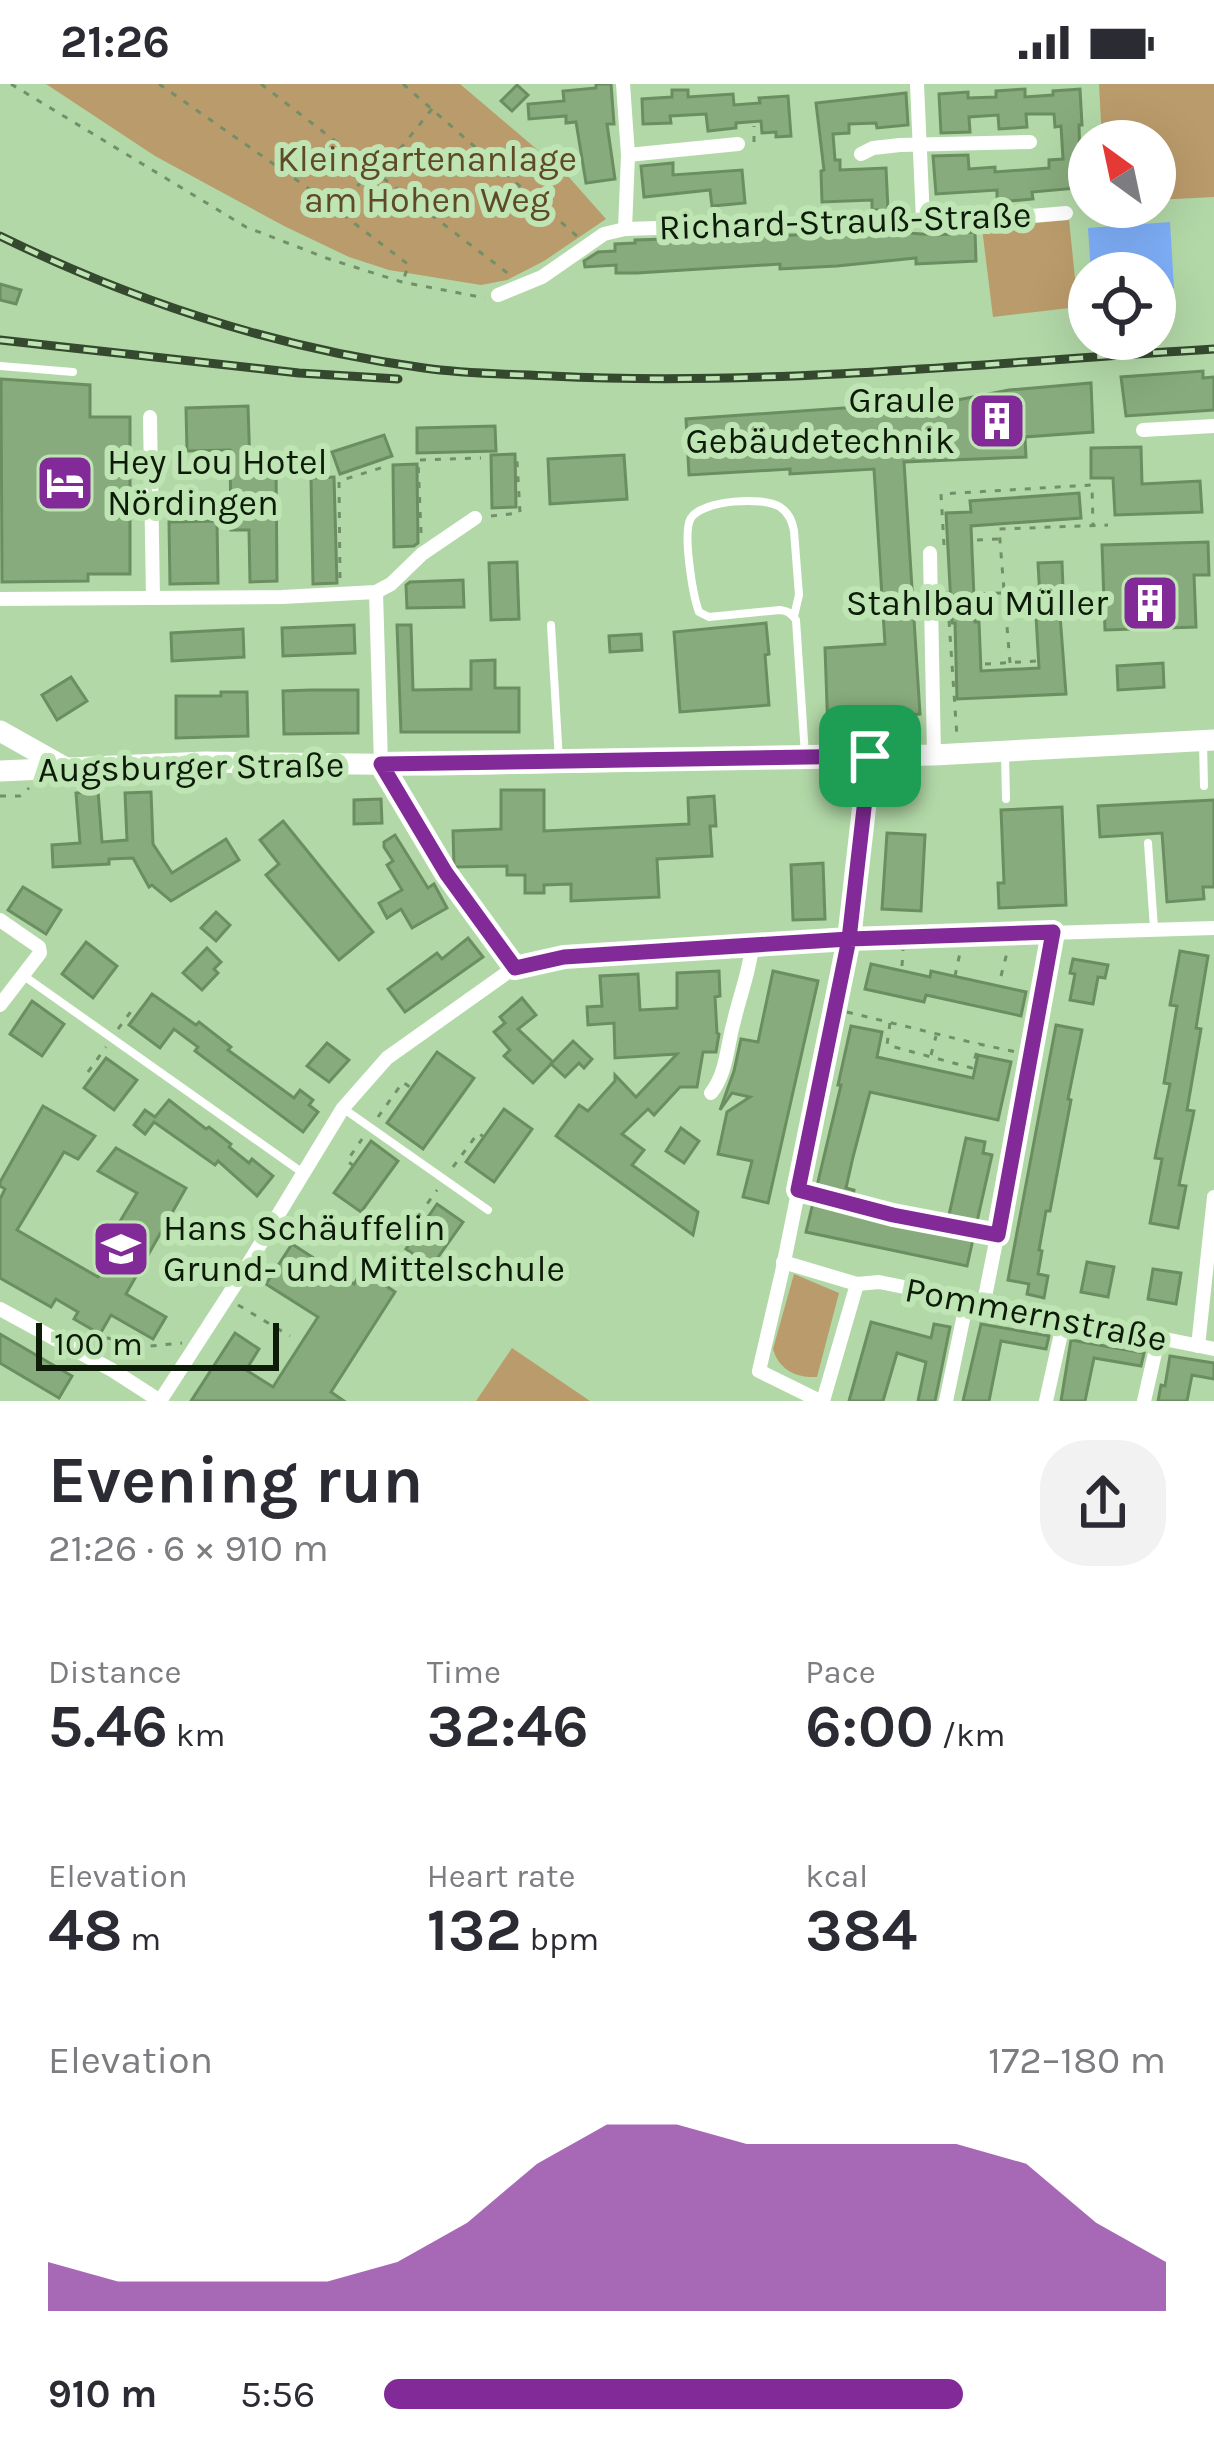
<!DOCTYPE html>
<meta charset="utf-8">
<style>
body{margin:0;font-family:Karla,sans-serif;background:#f2f2f3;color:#2b2b33;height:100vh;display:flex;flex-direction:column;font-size:45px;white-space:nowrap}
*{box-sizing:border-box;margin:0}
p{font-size:39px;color:#7c7c81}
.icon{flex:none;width:66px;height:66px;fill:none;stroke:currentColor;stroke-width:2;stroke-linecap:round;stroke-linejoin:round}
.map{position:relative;height:1317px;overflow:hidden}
.side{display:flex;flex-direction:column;background:#fff;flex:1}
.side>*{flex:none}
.needle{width:78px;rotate:327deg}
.fabs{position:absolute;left:1068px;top:36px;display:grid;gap:24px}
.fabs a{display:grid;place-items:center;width:108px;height:108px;border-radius:50%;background:#fff;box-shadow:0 12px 48px #0002;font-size:60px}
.scale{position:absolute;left:36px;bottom:30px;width:243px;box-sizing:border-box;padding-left:12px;border:6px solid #0d1b09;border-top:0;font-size:33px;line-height:42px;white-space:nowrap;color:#0d1b09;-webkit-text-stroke:9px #bfe5b4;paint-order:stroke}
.pin{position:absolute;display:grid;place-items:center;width:102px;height:102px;color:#fff;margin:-51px;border-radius:24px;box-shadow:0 6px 18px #0006}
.round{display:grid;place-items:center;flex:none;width:126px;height:126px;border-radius:48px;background:#f2f2f3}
.head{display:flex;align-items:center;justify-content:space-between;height:204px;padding:0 48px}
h1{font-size:66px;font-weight:700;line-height:90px}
.stats{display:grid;grid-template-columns:repeat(3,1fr);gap:18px;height:204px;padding:12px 48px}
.stats div{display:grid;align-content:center}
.stats b{font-size:60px;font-weight:700}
.stats small{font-size:33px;font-weight:400}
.stats p{font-size:33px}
.chart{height:336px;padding:24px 48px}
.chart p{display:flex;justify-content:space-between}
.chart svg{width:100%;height:216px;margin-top:12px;fill:#822b98;opacity:.7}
ul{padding:0 48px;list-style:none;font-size:39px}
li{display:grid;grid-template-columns:192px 144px 1fr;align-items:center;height:90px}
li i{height:30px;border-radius:15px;background:#822b98}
.status{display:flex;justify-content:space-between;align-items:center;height:84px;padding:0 60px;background:#fff;direction:ltr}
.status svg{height:33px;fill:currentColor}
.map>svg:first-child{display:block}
.green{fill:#ba9b6b}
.water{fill:#7faff9}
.building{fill:#87ab7c;stroke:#6a8e60;stroke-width:3}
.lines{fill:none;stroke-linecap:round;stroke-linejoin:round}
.path{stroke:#728f6a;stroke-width:3;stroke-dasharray:6 9;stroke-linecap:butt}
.lane{stroke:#fff;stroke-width:8}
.street{stroke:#fff;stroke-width:14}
.secondary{stroke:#fff;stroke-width:21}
.primary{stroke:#fff;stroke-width:21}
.rail-casing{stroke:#35492f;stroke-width:9}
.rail{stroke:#bfe5b4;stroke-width:4.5;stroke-dasharray:14;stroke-linecap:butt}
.route-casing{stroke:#fff;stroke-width:24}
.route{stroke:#822b98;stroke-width:15}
.labels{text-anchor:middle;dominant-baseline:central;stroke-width:12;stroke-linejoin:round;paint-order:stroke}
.park-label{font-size:36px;fill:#604a26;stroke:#bfe5b4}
.street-label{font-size:36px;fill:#0d1b09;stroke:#bfe5b4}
.poi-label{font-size:36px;fill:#0d1b09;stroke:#bfe5b4;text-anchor:end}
</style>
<div class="status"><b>21:26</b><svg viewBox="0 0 49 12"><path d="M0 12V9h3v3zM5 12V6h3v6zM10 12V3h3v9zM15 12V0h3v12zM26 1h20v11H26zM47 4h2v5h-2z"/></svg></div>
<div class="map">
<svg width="1214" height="1317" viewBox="0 0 1214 1317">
<rect width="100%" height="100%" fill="#b2d8a7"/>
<!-- green -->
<g class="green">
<polygon points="46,0 460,0 567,91 606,135 544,177 507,196 481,201 389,186 349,173 284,142 155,72"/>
<polygon points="1099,0 1214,0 1214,113 1155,116 1155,57 1102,57"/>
<polygon points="1069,136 1078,223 993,233 982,144"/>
<path d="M794 1190 839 1209 817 1293C796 1294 779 1286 773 1265Z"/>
<polygon points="512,1264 590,1317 476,1317"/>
</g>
<!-- water -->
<polygon class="water" points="1170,138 1174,204 1155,205 1155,189 1091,189 1088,144"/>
<!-- building -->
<g class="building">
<polygon points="596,0 611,0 614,40 607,40 615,95 586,99 576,38 566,39 566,32 529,35 528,20 564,17 563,7 596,4"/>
<polygon points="517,1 528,11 512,27 501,17"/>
<polygon points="1025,5 1025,13 1053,11 1053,7 1080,5 1082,41 1079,41 1080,74 1087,74 1089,103 1032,108 1033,115 997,118 997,106 936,110 933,72 968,71 969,85 995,83 995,88 1049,84 1049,76 1063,75 1061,42 1055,43 1054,30 1026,30 1027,43 999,45 998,31 969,33 970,48 941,49 939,10 968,8 968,14 996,13 996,7"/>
<polygon points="672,6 688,6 688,13 733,10 734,21 760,19 759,14 788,12 791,52 776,53 776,48 762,49 761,37 736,39 736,44 708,47 706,30 670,32 671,39 643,40 642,15 672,13"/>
<polygon points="906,9 908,41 877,44 876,39 849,40 849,49 833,50 835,76 840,76 840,86 886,84 888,126 872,126 872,116 822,118 821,87 824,86 816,19"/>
<polygon points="673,79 673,91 742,86 745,119 712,122 710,106 644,113 641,82"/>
<polygon points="893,148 937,151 975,148 976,177 916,180 916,174 837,182 780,185 780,180 637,189 616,189 616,181 585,183 584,177 598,168 615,167 615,160 635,159 635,156"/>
<polygon points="0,200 21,206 16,220 0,216"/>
<polygon points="1203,287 1203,294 1214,293 1214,326 1126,332 1121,293"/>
<polygon points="1,295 90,301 90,333 130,333 130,490 88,490 88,497 2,498"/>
<polygon points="1091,299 1093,348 1025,353 1026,373 904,378 920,630 906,631 906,644 828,649 825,564 885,560 874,385 790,390 790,385 689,391 686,335 899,320 900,327 1009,306"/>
<polygon points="248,322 250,383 276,382 277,497 250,498 249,446 231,446 230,366 187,367 186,324"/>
<polygon points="495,342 496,367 417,369 417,344"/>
<polygon points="384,351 392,372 340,390 332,368"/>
<polygon points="1141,363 1142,400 1200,397 1202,428 1115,431 1113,394 1091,394 1091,364"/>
<polygon points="515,370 516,423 492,424 491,371"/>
<polygon points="624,371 627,415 550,420 548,375"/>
<polygon points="417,380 418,459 414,462 394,463 393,381"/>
<polygon points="334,393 337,499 313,500 311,394"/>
<polygon points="1079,409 1081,434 971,442 975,538 979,538 981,587 1039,584 1036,532 1041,532 1038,479 1062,478 1064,531 1060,531 1066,610 957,615 955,539 952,539 946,429 971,428 970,417"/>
<polygon points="217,437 218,499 170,500 169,438"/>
<polygon points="1208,458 1209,491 1194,491 1196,543 1105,546 1102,461"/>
<polygon points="517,478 519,535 491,536 489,479"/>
<polygon points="463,496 464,523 407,524 406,501 410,498"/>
<polygon points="766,539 769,570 765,571 769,621 680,628 674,548"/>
<polygon points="354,541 355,569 283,572 282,544"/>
<polygon points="397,541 411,541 413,606 471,605 471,577 495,576 495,604 519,604 519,648 401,648"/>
<polygon points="243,545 244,573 172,577 171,549"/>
<polygon points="641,550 642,566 610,568 609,552"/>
<polygon points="1163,579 1164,603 1118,606 1117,582"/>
<polygon points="71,593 87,617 57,636 42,611"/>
<polygon points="311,606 358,606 358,649 284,650 283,607"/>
<polygon points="221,608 247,608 248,652 176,654 176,612 221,612"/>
<polygon points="501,706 544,706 544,747 689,740 688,714 714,712 716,742 710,742 712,772 657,775 659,813 571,817 571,800 544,801 544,809 525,809 525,791 507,791 507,782 454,783 453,747 501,745"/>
<polygon points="98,707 102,758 127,756 125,709 151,708 153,760 172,789 226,755 239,776 171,817 152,801 149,803 133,774 109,775 109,780 53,783 52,761 80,759 76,709"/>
<polygon points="381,715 382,739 354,740 354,716"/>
<polygon points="1214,716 1214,803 1203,803 1204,815 1167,818 1162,749 1100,753 1098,722"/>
<polygon points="1062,723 1066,821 999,824 998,799 1004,799 1001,726"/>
<polygon points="283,737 373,848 339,876 266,791 279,780 260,756"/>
<polygon points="887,749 925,751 921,827 882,825"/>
<polygon points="395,751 428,804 434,800 447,824 412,844 401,825 387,834 379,819 402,806 387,781 393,777 384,763 384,758"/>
<polygon points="823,779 825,835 793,836 791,781"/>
<polygon points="23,803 61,826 46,850 8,826"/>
<polygon points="216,828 230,841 216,857 201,844"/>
<polygon points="468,854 483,873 405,928 388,905 437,869 442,875"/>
<polygon points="86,858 117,882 93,914 62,890"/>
<polygon points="207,864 221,878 214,885 218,889 202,906 183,889"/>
<polygon points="1180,867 1208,872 1196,944 1201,945 1187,1026 1194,1027 1179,1101 1186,1102 1178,1144 1150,1139 1162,1075 1155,1074 1170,1000 1164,999 1177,922 1170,921"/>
<polygon points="1073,875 1108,881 1105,894 1098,893 1093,920 1070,916 1075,890 1070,889"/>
<polygon points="871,880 930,893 931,887 1026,908 1021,932 926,911 924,918 865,905"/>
<polygon points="719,887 720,912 715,913 717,949 719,950 716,968 703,968 697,1003 680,1003 654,1031 648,1025 622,1050 644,1066 632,1081 698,1128 693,1151 556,1052 579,1021 588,1027 615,997 615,991 636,1013 677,970 615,974 614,939 588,941 587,923 602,922 600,892 638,890 640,926 677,924 677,889"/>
<polygon points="773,887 818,897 768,1119 743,1113 752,1077 718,1070 727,1028 750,1013 732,1009 720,1026 734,987 741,955 758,958"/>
<polygon points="152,910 196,941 199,938 231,963 228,966 294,1014 300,1006 313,1016 309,1021 318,1028 303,1048 195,967 198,963 174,945 160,964 129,941"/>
<polygon points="522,914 536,931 518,945 553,978 533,999 504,972 510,966 494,948 505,939 500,933"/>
<polygon points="32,917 64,940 42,972 10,950"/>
<polygon points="1056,941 1082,946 1068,1015 1071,1016 1050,1127 1046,1127 1039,1166 1042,1167 1038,1190 1048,1192 1044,1214 1027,1210 1029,1200 1008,1196"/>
<polygon points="851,942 882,948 877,973 973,994 978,971 1011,978 998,1036 870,1008 853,1073 846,1104 854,1106 850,1129 945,1149 966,1054 985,1058 983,1069 992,1071 967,1182 806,1148 841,1001 838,1001"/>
<polygon points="573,957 592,975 584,984 579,979 565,993 551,980"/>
<polygon points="327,959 349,976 329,998 307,982"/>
<polygon points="437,968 474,994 423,1065 387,1039"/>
<polygon points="106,974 137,996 114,1026 84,1004"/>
<polygon points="169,1016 206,1045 209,1043 231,1060 229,1063 249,1079 252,1075 273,1092 257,1112 218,1077 215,1081 154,1038 145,1050 134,1041 145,1026 155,1033"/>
<polygon points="43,1022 95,1052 78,1075 64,1068 17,1146 98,1193 113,1169 104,1164 137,1109 98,1087 116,1064 186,1104 126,1210 166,1233 153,1255 111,1231 100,1250 74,1235 78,1228 56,1215 51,1223 0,1194 0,1115 5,1105 0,1102 0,1098"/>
<polygon points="504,1025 532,1045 494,1098 466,1078"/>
<polygon points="681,1044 699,1057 684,1079 666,1067"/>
<polygon points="371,1057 398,1077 361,1128 334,1109"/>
<polygon points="437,1120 463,1138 431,1183 406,1165"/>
<polygon points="292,1160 354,1200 363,1186 395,1208 331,1308 344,1317 191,1317 235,1249 259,1265 246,1286 273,1303 318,1233 266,1200"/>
<polygon points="1087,1178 1114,1183 1108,1213 1081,1208"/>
<polygon points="1153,1185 1181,1189 1176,1220 1148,1215"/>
<polygon points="871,1238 931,1254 934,1240 950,1243 935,1317 918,1317 926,1278 897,1269 883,1317 849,1317"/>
<polygon points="981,1240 1049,1252 1046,1265 1001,1257 989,1317 963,1317"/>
<polygon points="0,1250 72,1292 59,1314 0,1279"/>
<polygon points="1071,1256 1144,1269 1141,1282 1094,1274 1085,1317 1061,1317"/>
<polygon points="1170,1272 1214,1279 1214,1295 1192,1291 1187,1317 1158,1317 1161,1301 1165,1302"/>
</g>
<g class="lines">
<!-- path -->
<g class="path">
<polyline points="11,0 246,143 329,175 402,198 485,214"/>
<polyline points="159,0 308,104 409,181 403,196"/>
<polyline points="261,0 378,90"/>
<polyline points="403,0 578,153"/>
<polyline points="432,25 379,91 510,191"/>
<polyline points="754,58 754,42"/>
<polyline points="339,126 370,86"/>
<polyline points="491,432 520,429 517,377"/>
<polyline points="421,449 418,376 481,374"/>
<polyline points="977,456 1000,455"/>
<polyline points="944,461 941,410 1092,401 1093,441"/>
<polyline points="340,494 339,397 387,382"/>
<polyline points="947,507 957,653"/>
<polyline points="980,510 1002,509"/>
<polyline points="1010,579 999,445 1108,441"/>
<polyline points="985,580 1037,577"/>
<polyline points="391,698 445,789 504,870"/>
<polyline points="0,712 20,712 29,704"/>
<polyline points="902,882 903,866"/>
<polyline points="955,892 961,864"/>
<polyline points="1001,892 1008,865"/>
<polyline points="847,928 978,960"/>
<polyline points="890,939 887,961 972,984 979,960 1016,968"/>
<polyline points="118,945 135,922"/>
<polyline points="931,971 936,952"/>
<polyline points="88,988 106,963"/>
<polyline points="378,1033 403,998 411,1004"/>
<polyline points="354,1082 347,1077 362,1055"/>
<polyline points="453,1083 478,1049 484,1053"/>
<polyline points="811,1110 843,1120 983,1149"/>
<polyline points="422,1142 415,1137 437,1106"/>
<polyline points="238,1221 290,1252"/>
<polyline points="92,1256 108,1254 140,1263 182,1259"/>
</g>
<!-- lane -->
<g class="lane">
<polyline points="0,282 73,288"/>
<path d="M794 532 799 511 794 447C792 437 789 429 780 423 764 412 702 416 691 434 682 448 693 512 699 528L709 533 780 526C788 527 791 529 796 536L805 671"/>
<polyline points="551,541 559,677"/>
<polyline points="1203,658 1204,702"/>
<polyline points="1005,670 1006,715"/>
<polyline points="1148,759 1154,844"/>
<polyline points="24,892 303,1089"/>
<polyline points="344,1025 488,1126"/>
</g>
<!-- street -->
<g class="street">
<polyline points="917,0 923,136"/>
<polyline points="861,70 873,64 900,61 1030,58"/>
<polyline points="628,71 738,60"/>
<polyline points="625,145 923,136 936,140 1066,129"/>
<polyline points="498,211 542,193 604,150 625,145 628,71 623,0"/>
<polyline points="150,333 153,514"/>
<polyline points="1143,346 1214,342"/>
<polyline points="930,469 934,671"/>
<polyline points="376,508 381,680"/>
<polyline points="0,515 282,513 376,508 391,500 422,470 475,434"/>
<polyline points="0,836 39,863 40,869 0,921"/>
<path d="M711 1009C727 989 727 961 734 937 740 911 749 889 752 863"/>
<polyline points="783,1178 857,1200 823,1317"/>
<polyline points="857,1200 879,1198 1214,1265"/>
<polyline points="984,1218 1033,971 1053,848"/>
<polyline points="0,1225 112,1286 160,1317"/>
<polyline points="1198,1262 1214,1113"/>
<polyline points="160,1317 244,1187 343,1024 387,974 515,883 564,873 849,855 1214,844"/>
<polyline points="820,1317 759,1287 782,1188 849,855 870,672"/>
<polyline points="946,1317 967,1216"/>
<polyline points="1046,1317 1064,1236"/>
<polyline points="1144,1317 1158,1256"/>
</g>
<!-- secondary -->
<polyline class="secondary" points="0,647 64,683"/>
<!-- primary -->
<polyline class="primary" points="0,687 205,678 437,681 934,671 1214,656"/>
<!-- rail casing -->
<g class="rail-casing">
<g id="rail">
<path d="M0 152C133 217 277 264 424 284 466 290 509 290 551 292 772 303 994 278 1214 265"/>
<polyline points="0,256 299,289 398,295"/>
</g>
</g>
<!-- rail -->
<use href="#rail" class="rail"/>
</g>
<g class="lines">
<!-- route casing -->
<g class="route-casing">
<polyline id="route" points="870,672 381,680 446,789 515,884 564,873 849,855 798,1106 893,1131 998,1151 1053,848 849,855 870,672"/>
</g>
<!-- route -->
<use href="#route" class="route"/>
</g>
<!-- icons -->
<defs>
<g id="building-square" transform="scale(3)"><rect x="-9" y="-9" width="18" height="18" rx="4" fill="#822b98" stroke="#bfe5b4"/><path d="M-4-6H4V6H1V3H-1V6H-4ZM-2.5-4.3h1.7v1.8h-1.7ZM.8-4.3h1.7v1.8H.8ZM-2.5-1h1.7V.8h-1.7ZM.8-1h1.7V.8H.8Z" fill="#fff"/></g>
<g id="hotel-square" transform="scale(3)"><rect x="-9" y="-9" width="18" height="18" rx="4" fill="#822b98" stroke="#bfe5b4"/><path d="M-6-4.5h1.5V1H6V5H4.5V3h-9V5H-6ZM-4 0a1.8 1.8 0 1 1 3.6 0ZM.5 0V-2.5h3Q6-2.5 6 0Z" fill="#fff"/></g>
<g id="school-square" transform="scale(3)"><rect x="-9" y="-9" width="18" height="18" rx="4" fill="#822b98" stroke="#bfe5b4"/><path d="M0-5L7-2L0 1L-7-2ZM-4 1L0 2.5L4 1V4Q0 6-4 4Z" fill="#fff"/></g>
</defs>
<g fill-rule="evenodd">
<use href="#building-square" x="997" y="337"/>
<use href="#hotel-square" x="65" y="399"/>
<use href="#building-square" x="1150" y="519"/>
<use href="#school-square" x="121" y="1165"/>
</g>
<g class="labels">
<!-- park labels -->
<g class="park-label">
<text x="427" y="75">Kleingartenanlage<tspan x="427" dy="41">am Hohen Weg</tspan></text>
</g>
<!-- street labels -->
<g class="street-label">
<text transform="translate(845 137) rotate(-2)">Richard-Strauß-Straße</text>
<text transform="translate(191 683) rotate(-1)">Augsburger Straße</text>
<text transform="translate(1036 1230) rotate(11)">Pommernstraße</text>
</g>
<!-- poi labels -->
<g class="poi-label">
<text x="955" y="316">Graule<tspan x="955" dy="41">Gebäudetechnik</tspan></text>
<text x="107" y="378" text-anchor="start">Hey Lou Hotel<tspan x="107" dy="41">Nördingen</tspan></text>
<text x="1108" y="519">Stahlbau Müller</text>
<text x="163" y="1144" text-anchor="start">Hans Schäuffelin<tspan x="163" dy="41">Grund- und Mittelschule</tspan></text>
</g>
</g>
</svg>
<div class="fabs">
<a><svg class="needle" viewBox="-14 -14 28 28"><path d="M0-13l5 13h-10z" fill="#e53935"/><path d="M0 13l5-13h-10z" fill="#7c7c81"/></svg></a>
<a><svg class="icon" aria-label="locate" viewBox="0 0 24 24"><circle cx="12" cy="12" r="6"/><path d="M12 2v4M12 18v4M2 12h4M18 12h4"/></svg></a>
</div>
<div class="scale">100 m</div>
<div class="pin" style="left:870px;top:672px;background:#1e9e55"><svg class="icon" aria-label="arrive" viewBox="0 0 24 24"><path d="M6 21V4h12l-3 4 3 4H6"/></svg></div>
</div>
<section class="side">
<div class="head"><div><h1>Evening run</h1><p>21:26 · 6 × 910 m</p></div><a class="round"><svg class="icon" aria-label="share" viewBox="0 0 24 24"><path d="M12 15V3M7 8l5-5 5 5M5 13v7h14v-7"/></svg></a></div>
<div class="stats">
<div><p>Distance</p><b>5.46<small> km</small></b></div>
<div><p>Time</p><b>32:46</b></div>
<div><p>Pace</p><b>6:00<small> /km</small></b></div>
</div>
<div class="stats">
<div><p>Elevation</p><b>48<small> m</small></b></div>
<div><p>Heart rate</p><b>132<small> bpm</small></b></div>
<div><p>kcal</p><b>384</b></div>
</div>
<div class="chart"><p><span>Elevation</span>172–180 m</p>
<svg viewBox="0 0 160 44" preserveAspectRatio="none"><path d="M0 44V34L10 38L20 38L30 38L40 38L50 34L60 26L70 14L80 6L90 6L100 10L110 10L120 10L130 10L140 14L150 26L160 34V44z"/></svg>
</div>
<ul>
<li><b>910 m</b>5:56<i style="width:74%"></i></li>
</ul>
</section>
